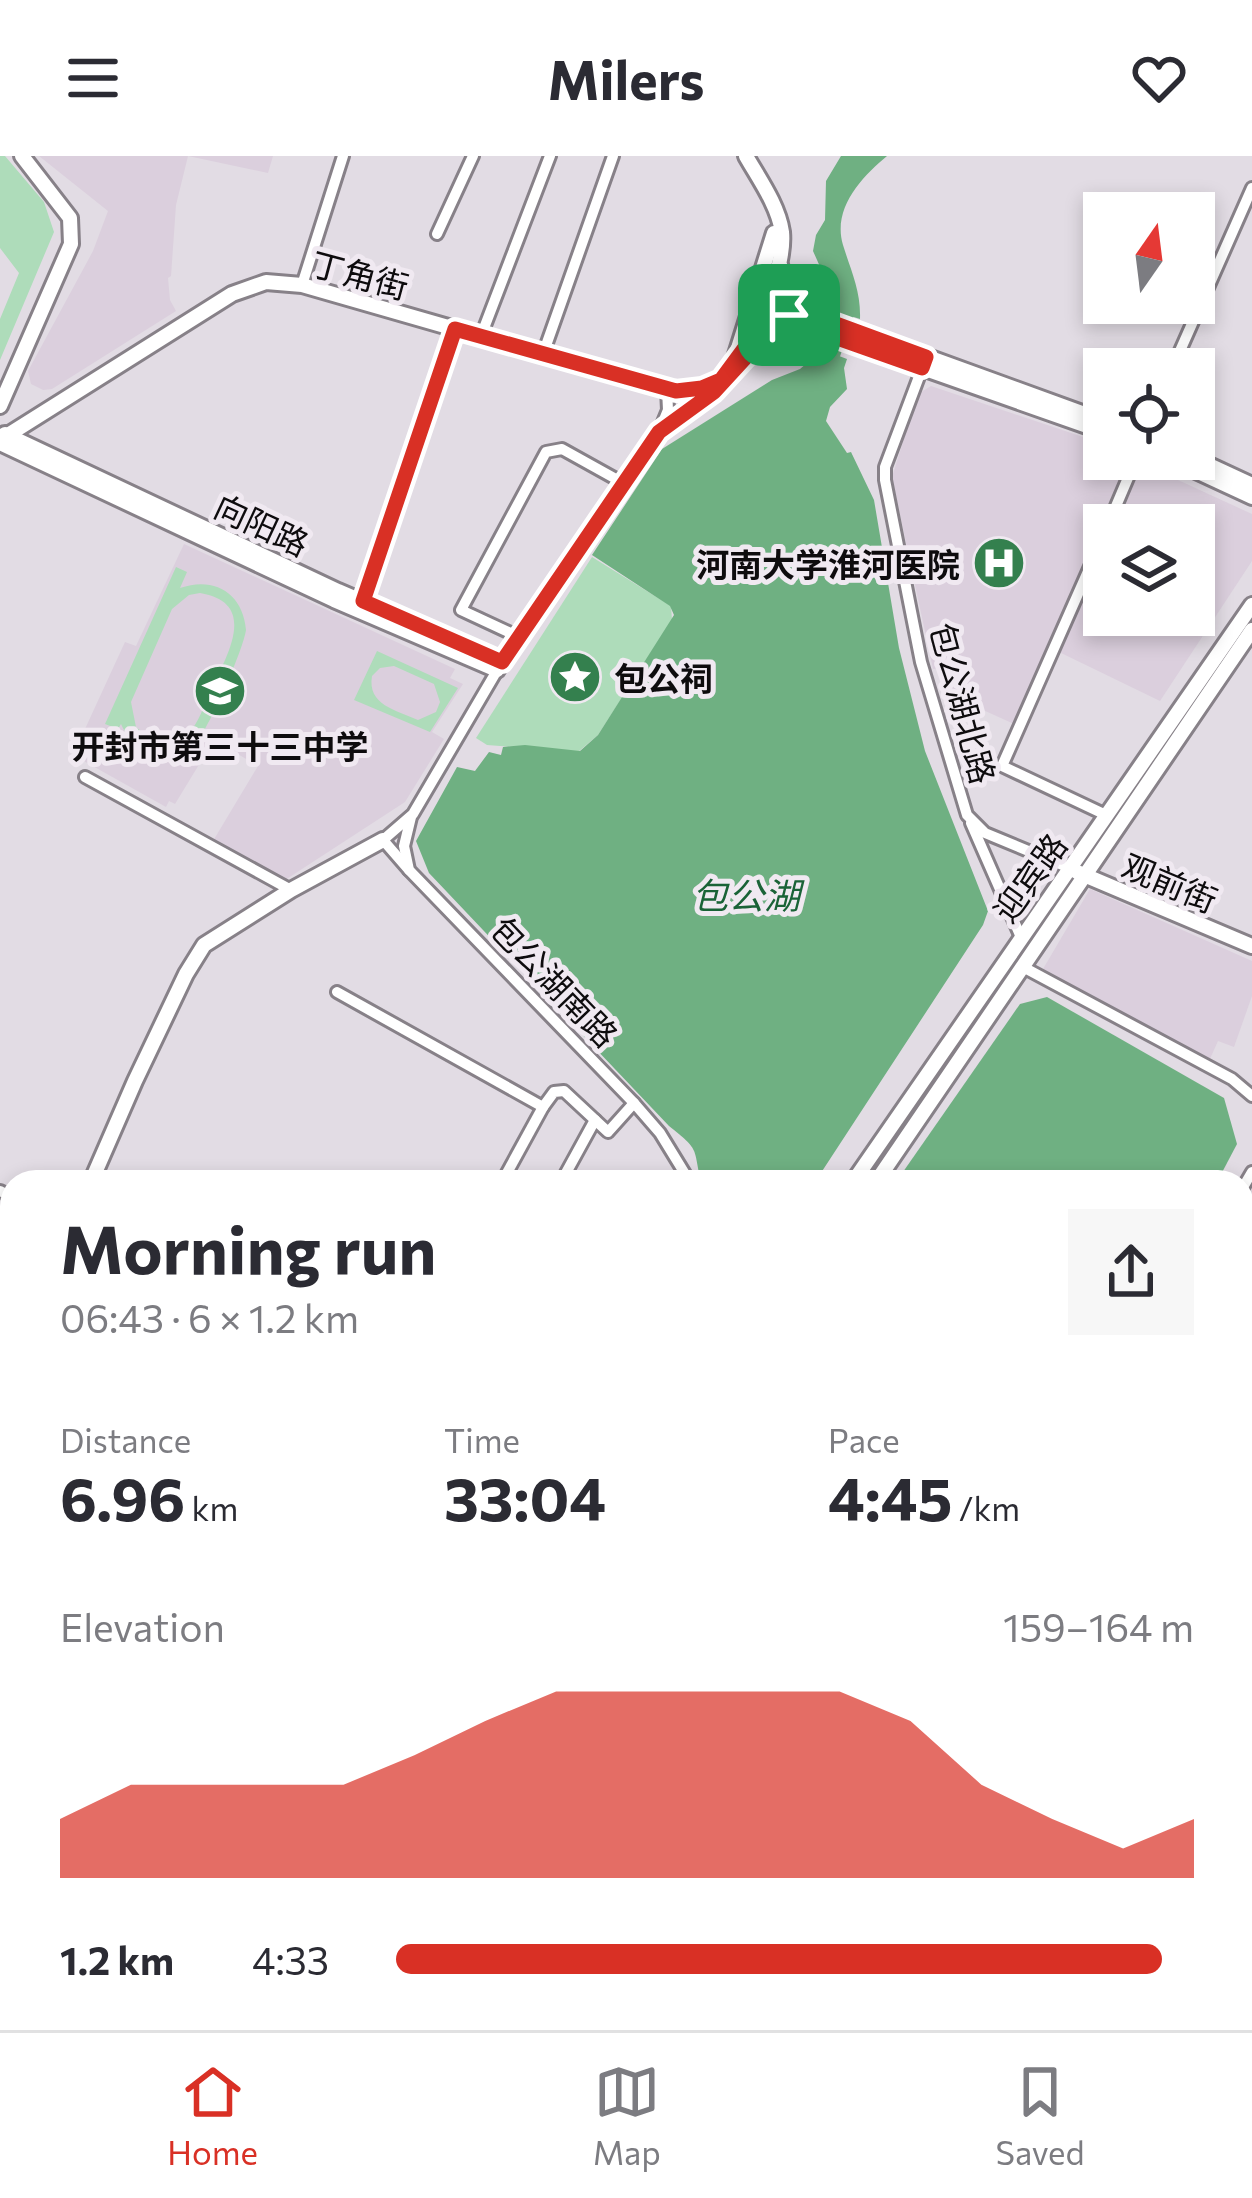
<!DOCTYPE html>
<meta charset="utf-8">
<style>
body{margin:0;font-family:Commissioner,"Noto Sans SC",sans-serif;background:#f7f7f7;color:#2b2b33;height:100vh;display:flex;flex-direction:column;font-size:45px;white-space:nowrap}
*{box-sizing:border-box;margin:0}
p{font-size:39px;color:#7c7c81}
.icon{flex:none;width:66px;height:66px;fill:none;stroke:currentColor;stroke-width:2;stroke-linecap:round;stroke-linejoin:round}
.map{position:relative;flex:1;overflow:hidden}
.panel{position:absolute;left:0px;top:1014px;width:1254px;height:861px;display:flex;flex-direction:column;background:#fff;border-radius:36px 36px 0 0;box-shadow:0 6px 18px #0003}
.panel>*{flex:none}
.needle{width:78px;rotate:14deg}
.fabs{position:absolute;left:1083px;top:36px;display:grid;gap:24px}
.fabs a{display:grid;place-items:center;width:132px;height:132px;border-radius:0px;background:#fff;box-shadow:0 6px 18px #0003;font-size:60px}
.pin{position:absolute;display:grid;place-items:center;width:102px;height:102px;color:#fff;margin:-51px;border-radius:24px;box-shadow:0 6px 18px #0006}
.round{display:grid;place-items:center;flex:none;width:126px;height:126px;border-radius:0px;background:#f7f7f7}
.overview{display:flex;align-items:center;justify-content:space-between;height:204px;padding:0 60px}
h1{font-size:66px;font-weight:700;line-height:90px}
.metrics{display:grid;grid-template-columns:repeat(3,1fr);gap:18px;height:204px;padding:12px 60px}
.metrics div{display:grid;align-content:center}
.metrics b{font-size:60px;font-weight:700}
.metrics small{font-size:33px;font-weight:400}
.metrics p{font-size:33px}
.chart{height:336px;padding:24px 60px}
.chart p{display:flex;justify-content:space-between}
.chart svg{width:100%;height:216px;margin-top:12px;fill:#d93025;opacity:.7}
ul{padding:0 60px;list-style:none;font-size:39px}
li{display:grid;grid-template-columns:192px 144px 1fr;align-items:center;height:90px}
li i{height:30px;border-radius:15px;background:#d93025}
header{display:flex;justify-content:space-between;align-items:center;height:156px;padding:0 60px;background:#fff;font-size:54px;font-weight:700}
.menu{display:flex;justify-content:space-around;align-items:center;height:168px;border-top:3px solid #e1e1e2;background:#fff;font-size:33px;color:#7c7c81}
.menu a{display:grid;justify-items:center;gap:6px}
.menu .on{color:#d93025}
.map>svg:first-child{display:block}
.built{fill:#dbcfdd}
.green{fill:#aedcba;fill-rule:evenodd}
.water{fill:#6fb082}
.lines{fill:none;stroke-linecap:round;stroke-linejoin:round}
.river{stroke:#6fb082;stroke-width:16}
.street-casing{stroke:#878188;stroke-width:16}
.secondary-casing{stroke:#878188;stroke-width:20}
.primary-casing{stroke:#878188;stroke-width:21}
.street{stroke:#fff;stroke-width:10}
.secondary{stroke:#fff;stroke-width:14}
.primary{stroke:#fff;stroke-width:15}
.route-casing{stroke:#fff;stroke-width:24}
.route{stroke:#d93025;stroke-width:15}
.labels{text-anchor:middle;dominant-baseline:central;stroke-width:10;stroke-linejoin:round;paint-order:stroke}
.street-label{font-size:33px;fill:#0e0c0e;stroke:#f0e9f1}
.poi-label{font-size:33px;font-weight:bold;fill:#0e0c0e;stroke:#f0e9f1;text-anchor:end}
.water-label{font-size:36px;font-style:italic;fill:#1a6337;stroke:#f0e9f1}
</style>
<header><svg class="icon" aria-label="menu" viewBox="0 0 24 24"><path d="M4 6h16M4 12h16M4 18h16"/></svg>Milers<svg class="icon" aria-label="heart" viewBox="0 0 24 24"><path d="M12 20l-8-8c-3-5 5-10 8-4 3-6 11-1 8 4z"/></svg></header>
<div class="map">
<svg width="1252" height="1874" viewBox="0 0 1252 1874">
<rect width="100%" height="100%" fill="#e2dce4"/>
<!-- built -->
<g class="built">
<polygon points="39,0 273,0 268,17 188,0 176,49 171,120 168,122 170,144 176,155 52,233 43,234 31,228 28,215 93,95 108,55"/>
<polygon points="931,230 1104,288 1104,303 1131,304 1014,568 950,539 942,512 933,513 892,321 918,238"/>
<polygon points="1141,307 1252,358 1252,405 1160,545 1059,496 1104,395 1104,459 1194,459 1194,369 1115,369"/>
<polygon points="184,388 455,513 450,522 463,528 432,576 444,583 405,646 282,726 213,685 258,610 214,584 175,648 169,645 166,651 73,599 125,486 136,490"/>
<polygon points="1090,733 1252,805 1252,840 1234,891 1218,885 1209,905 1043,813"/>
</g>
<!-- green -->
<g class="green">
<polygon points="0,0 5,0 44,46 54,76 0,204 0,163 19,117 0,92"/>
<polygon points="592,401 671,450 672,464 598,579 578,596 487,589 476,582"/>
<path d="M176 411 187 416 180 432C214 420 243 437 246 474 243 494 210 570 197 585 172 613 134 597 121 568L118 573 105 568ZM200 437C261 447 225 503 210 535 204 549 199 567 188 578 179 587 166 589 154 586L136 571 131 546 172 453 189 439Z"/>
<path d="M377 495 458 532 430 576 354 544ZM394 510 434 528 440 546 436 556 418 564C396 554 367 549 372 520L380 512Z"/>
<polygon points="0,1617 12,1622 12,1703 0,1698"/>
<polygon points="389,1863 537,1863 554,1871 552,1874 386,1874 382,1872"/>
</g>
<!-- water -->
<g class="water">
<path d="M841 0H887C862 21 832 52 843 89 851 115 861 135 860 163L831 154 830 133 813 95 816 79 825 64 826 25Z"/>
<path d="M818 192 847 203 844 212 847 233 830 251 826 265 847 297 851 296 874 344 899 492 925 595 988 755 983 769 815 1026H701C693 990 700 995 669 970L429 717 416 685 457 611 475 615 489 596 501 599 503 591 525 589 580 595 598 579 674 459 670 450 592 399 662 293 772 224 800 213 814 201Z"/>
<polygon points="1047,841 1224,942 1237,988 1217,1026 896,1026 1020,848"/>
<polygon points="1242,1315 1252,1320 1252,1810 1242,1805"/>
</g>
<g class="lines">
<!-- river -->
<polyline class="river" points="827,214 850,146 849,141"/>
<!-- street casing -->
<g class="street-casing">
<g id="street">
<polyline points="437,78 473,0"/>
<polyline points="302,129 343,0"/>
<polyline points="481,180 550,0"/>
<polyline points="543,198 613,0"/>
<polyline points="923,210 885,311 885,324 921,506 967,659 985,677 1067,711"/>
<polyline points="1172,213 1252,32"/>
<polyline points="662,274 714,236 725,221"/>
<polyline points="1108,369 1136,303"/>
<polyline points="1104,379 1002,610 1106,659"/>
<polyline points="363,445 455,173"/>
<polyline points="519,481 461,454 546,296 562,293 625,328"/>
<polyline points="85,621 291,734"/>
<polyline points="411,661 404,690 409,714 634,947 660,977 690,1026"/>
<polyline points="971,667 1020,779"/>
<polyline points="409,714 383,684 413,658 502,506 659,276 668,254 667,233"/>
<polyline points="1023,811 1232,923 1252,940"/>
<polyline points="337,836 543,951 554,936 564,935 608,976 634,947"/>
<polyline points="502,1026 543,951"/>
<polyline points="561,1026 595,964"/>
<polyline points="1242,1033 1252,1016"/>
<polyline points="0,1035 12,1041"/>
<polyline points="1242,1256 1252,1237"/>
<polyline points="1242,1296 1252,1302"/>
<polyline points="1242,1820 1252,1824"/>
<polyline points="1156,1863 1182,1874"/>
</g>
</g>
<!-- secondary casing -->
<g class="secondary-casing">
<g id="secondary">
<polyline points="781,111 786,136 801,155 1104,265"/>
<polyline points="759,174 775,162 804,158"/>
<polyline points="755,188 776,173 806,171 1104,276"/>
<polyline points="734,205 774,77"/>
<polyline points="0,250 71,88 70,62 22,0"/>
<polyline points="5,278 338,435 502,506"/>
<path d="M8 279 232 138 266 126 302 129 654 230C727 247 750 200 770 140 776 120 784 97 782 76 778 49 759 23 746 0"/>
<polyline points="0,287 334,444 497,514"/>
<polyline points="1194,302 1252,329"/>
<polyline points="1170,303 1252,341"/>
<polyline points="1077,716 1252,790"/>
<polyline points="91,1026 135,925 186,818 204,789 291,734 383,684"/>
<polyline points="853,1026 1252,449"/>
<polyline points="876,1026 1252,474"/>
<polyline points="0,1227 12,1201"/>
<polyline points="0,1574 12,1579"/>
<polyline points="0,1811 12,1816"/>
<polyline points="122,1863 147,1874"/>
<polyline points="646,1863 670,1874"/>
</g>
</g>
<!-- primary casing -->
<g class="primary-casing">
<g id="primary">
<polyline points="0,1725 12,1730"/>
<polyline points="0,1740 12,1745"/>
<polyline points="287,1863 313,1874"/>
<polyline points="318,1863 341,1874"/>
</g>
</g>
<!-- street -->
<use href="#street" class="street"/>
<!-- secondary -->
<use href="#secondary" class="secondary"/>
<!-- primary -->
<use href="#primary" class="primary"/>
</g>
<g class="lines">
<!-- route casing -->
<g class="route-casing">
<polyline id="route" points="789,159 775,162 758,174 721,224 702,232 676,235 455,173 363,445 502,506 659,276 714,236 769,176 788,169 806,171 922,212 926,201 809,158 789,159"/>
</g>
<!-- route -->
<use href="#route" class="route"/>
</g>
<!-- icons -->
<defs>
<g id="hospital-disc" transform="scale(2.7)"><circle r="9.5" fill="#34804e" stroke="#f0e9f1"/><path d="M-5-5h3v3.5h4V-5h3V5h-3V1.5h-4V5h-3Z" fill="#fff"/></g>
<g id="sight-disc" transform="scale(2.7)"><circle r="9.5" fill="#34804e" stroke="#f0e9f1"/><path d="M0-6L1.8-2.2L6-1.7L2.9 1.2L3.7 5.4L0 3.3L-3.7 5.4L-2.9 1.2L-6-1.7L-1.8-2.2Z" fill="#fff"/></g>
<g id="school-disc" transform="scale(2.7)"><circle r="9.5" fill="#34804e" stroke="#f0e9f1"/><path d="M0-5L7-2L0 1L-7-2ZM-4 1L0 2.5L4 1V4Q0 6-4 4Z" fill="#fff"/></g>
</defs>
<g fill-rule="evenodd">
<use href="#hospital-disc" x="999" y="407"/>
<use href="#sight-disc" x="575" y="521"/>
<use href="#school-disc" x="220" y="535"/>
</g>
<g class="labels">
<!-- street labels -->
<g class="street-label">
<text transform="translate(360 118) rotate(15)">丁角街</text>
<text transform="translate(262 368) rotate(25)">向阳路</text>
<text transform="translate(964 547) rotate(75)">包公湖北路</text>
<text transform="translate(1029 721) rotate(-54)">迎宾路</text>
<text transform="translate(1170 726) rotate(23)">观前街</text>
<text transform="translate(555 825) rotate(46)">包公湖南路</text>
</g>
<!-- poi labels -->
<g class="poi-label">
<text x="960" y="407">河南大学淮河医院</text>
<text x="614" y="521" text-anchor="start">包公祠</text>
<text x="220" y="589" text-anchor="middle">开封市第三十三中学</text>
</g>
<!-- water labels -->
<g class="water-label">
<text x="746" y="738">包公湖</text>
</g>
</g>
</svg>
<div class="fabs">
<a><svg class="needle" viewBox="-14 -14 28 28"><path d="M0-13l5 13h-10z" fill="#e53935"/><path d="M0 13l5-13h-10z" fill="#7c7c81"/></svg></a>
<a><svg class="icon" aria-label="locate" viewBox="0 0 24 24"><circle cx="12" cy="12" r="6"/><path d="M12 2v4M12 18v4M2 12h4M18 12h4"/></svg></a>
<a><svg class="icon" aria-label="layers" viewBox="0 0 24 24"><path d="M12 4l9 5-9 5-9-5zM3 14l9 5 9-5"/></svg></a>
</div>
<div class="pin" style="left:789px;top:159px;background:#1e9e55"><svg class="icon" aria-label="arrive" viewBox="0 0 24 24"><path d="M6 21V4h12l-3 4 3 4H6"/></svg></div>
<section class="panel">
<div class="overview"><div><h1>Morning run</h1><p>06:43 · 6 × 1.2 km</p></div><a class="round"><svg class="icon" aria-label="share" viewBox="0 0 24 24"><path d="M12 15V3M7 8l5-5 5 5M5 13v7h14v-7"/></svg></a></div>
<div class="metrics">
<div><p>Distance</p><b>6.96<small> km</small></b></div>
<div><p>Time</p><b>33:04</b></div>
<div><p>Pace</p><b>4:45<small> /km</small></b></div>
</div>
<div class="chart"><p><span>Elevation</span>159–164 m</p>
<svg viewBox="0 0 160 44" preserveAspectRatio="none"><path d="M0 44V32L10 25L20 25L30 25L40 25L50 19L60 12L70 6L80 6L90 6L100 6L110 6L120 12L130 25L140 32L150 38L160 32V44z"/></svg>
</div>
<ul>
<li><b>1.2 km</b>4:33<i style="width:96%"></i></li>
</ul>
</section>
</div>
<nav class="menu">
<a class="on"><svg class="icon" aria-label="home" viewBox="0 0 24 24"><path d="M3 11l9-7 9 7M6 9v11h12V9"/></svg>Home</a>
<a><svg class="icon" aria-label="map" viewBox="0 0 24 24"><path d="M3 6l6-2 6 2 6-2v14l-6 2-6-2-6 2zM9 4v14M15 6v14"/></svg>Map</a>
<a><svg class="icon" aria-label="saved" viewBox="0 0 24 24"><path d="M7 4h10v16l-5-4-5 4z"/></svg>Saved</a>
</nav>
